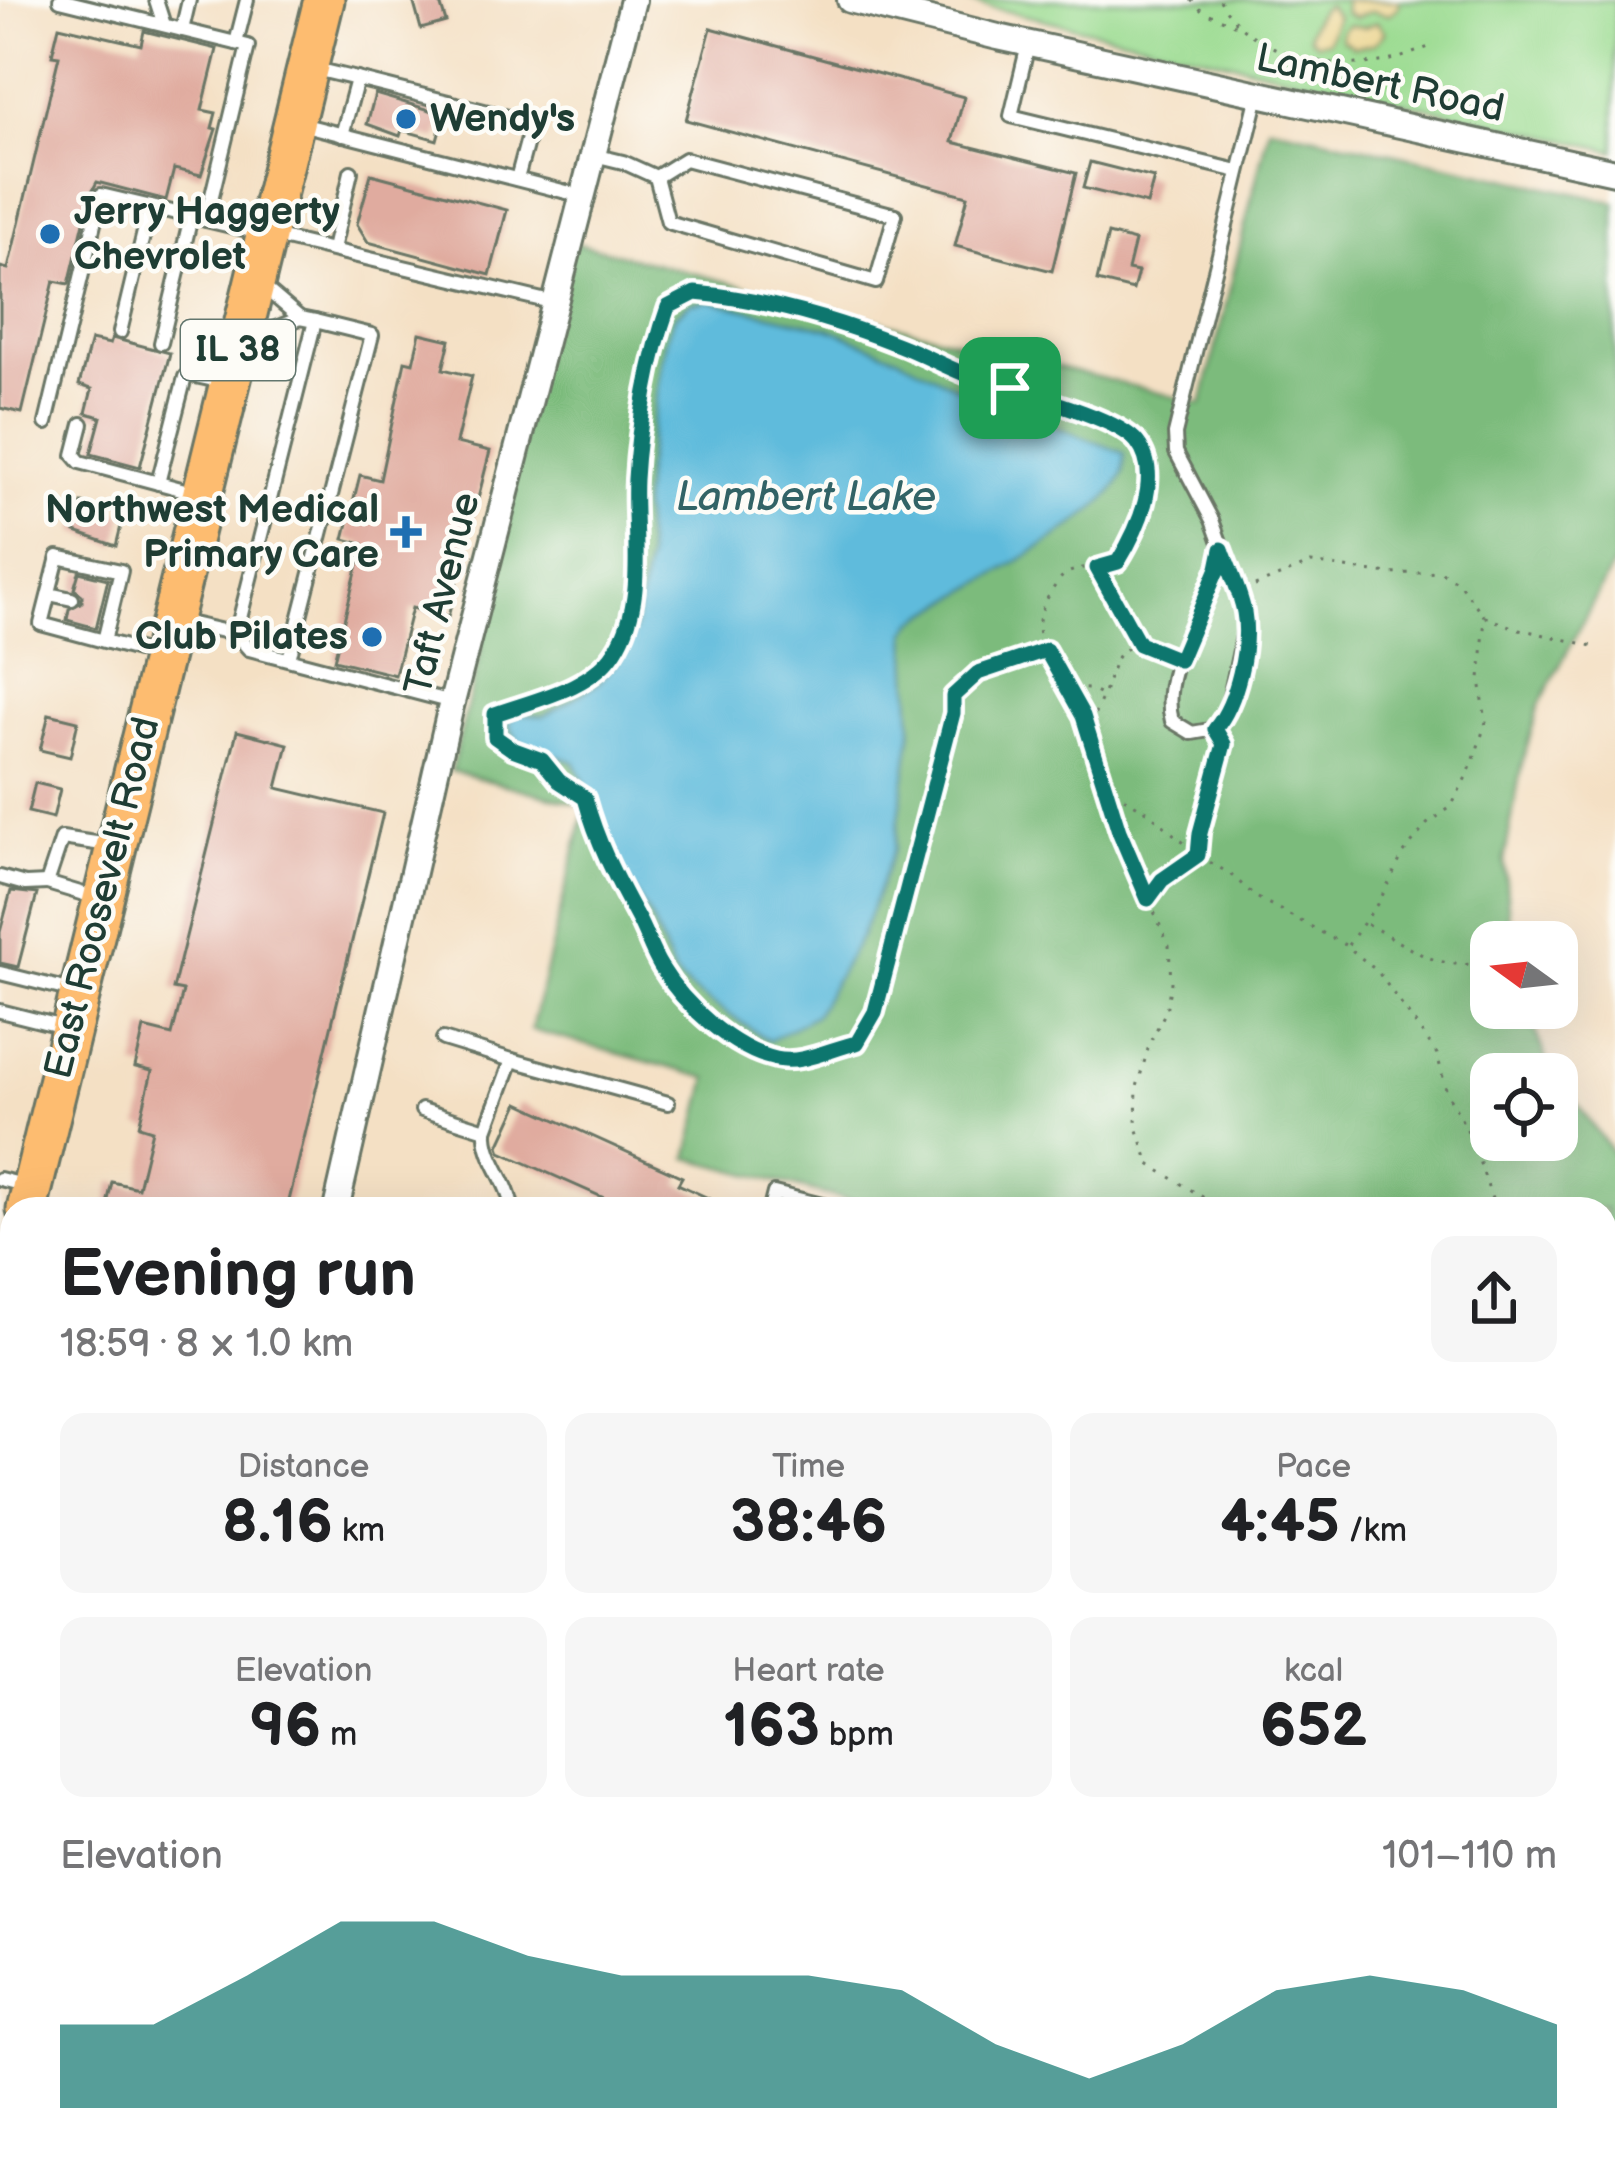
<!DOCTYPE html>
<meta charset="utf-8">
<style>
body{margin:0;font-family:"Balsamiq Sans",sans-serif;background:#f6f6f6;color:#202124;height:100vh;display:flex;flex-direction:column;font-size:45px;white-space:nowrap}
*{box-sizing:border-box;margin:0}
p{font-size:39px;color:#757577}
.icon{flex:none;width:66px;height:66px;fill:none;stroke:currentColor;stroke-width:2;stroke-linecap:round;stroke-linejoin:round}
.map{position:relative;flex:1;overflow:hidden}
.panel{position:absolute;left:0px;top:1197px;width:1617px;height:972px;display:flex;flex-direction:column;background:#fff;border-radius:36px 36px 0 0;box-shadow:0 12px 48px #0002}
.panel>*{flex:none}
.needle{width:78px;rotate:285deg}
.fabs{position:absolute;left:1470px;top:921px;display:grid;gap:24px}
.fabs a{display:grid;place-items:center;width:108px;height:108px;border-radius:24px;background:#fff;box-shadow:0 12px 48px #0002;font-size:60px}
.pin{position:absolute;display:grid;place-items:center;width:102px;height:102px;color:#fff;margin:-51px;border-radius:24px;box-shadow:0 6px 18px #0006}
.round{display:grid;place-items:center;flex:none;width:126px;height:126px;border-radius:24px;background:#f6f6f6}
.overview{display:flex;align-items:center;justify-content:space-between;height:204px;padding:0 60px}
h1{font-size:66px;font-weight:800;line-height:90px}
.stats{display:grid;grid-template-columns:repeat(3,1fr);gap:18px;height:204px;padding:12px 60px}
.stats div{display:grid;align-content:center;border-radius:24px;background:#f6f6f6;text-align:center}
.stats b{font-size:60px;font-weight:800}
.stats small{font-size:33px;font-weight:400}
.stats p{font-size:33px}
.chart{height:336px;padding:24px 60px}
.chart p{display:flex;justify-content:space-between}
.chart svg{width:100%;height:216px;margin-top:12px;fill:#0f766e;opacity:.7}
.map>svg:first-child{display:block}
.green{fill:#9bdb91;stroke:#5d8c62;stroke-width:3}
.forest{fill:#7cbb7b;stroke:#4e7c58;stroke-width:3}
.sand{fill:#eeda9e;stroke:#868c69;stroke-width:3}
.water{fill:#5ebbdc;stroke:#3e7c88;stroke-width:3}
.building{fill:#e0ab9f}
.lines{fill:none;stroke-linecap:round;stroke-linejoin:round}
.lane-casing{stroke:#6a7666;stroke-width:18}
.street-casing{stroke:#6a7666;stroke-width:30}
.primary-casing{stroke:#6a7666;stroke-width:45}
.path{stroke:#6a7666;stroke-width:3;stroke-dasharray:3 9;stroke-linecap:butt}
.lane{stroke:#fff;stroke-width:12}
.street{stroke:#fff;stroke-width:24}
.primary{stroke:#fdbc6f;stroke-width:39}
.route-casing{stroke:#fff;stroke-width:24}
.route{stroke:#0f766e;stroke-width:15}
.poi-dot{fill:#1f6fb2;stroke:#fdfcf7;stroke-width:4.5}
.labels{text-anchor:middle;dominant-baseline:central;stroke-width:9;stroke-linejoin:round;paint-order:stroke}
.shield{fill:#fdfcf7;stroke:#62766e;stroke-width:3}
.shield-label{font-size:36px;font-weight:bold;fill:#1f3d34}
.street-label{font-size:39px;fill:#1f3d34;stroke:#fdfcf7}
.poi-label{font-size:39px;font-weight:bold;fill:#1f3d34;stroke:#fdfcf7;text-anchor:start}
.water-label{font-size:42px;font-style:italic;fill:#326366;stroke:#fdfcf7}
</style>
<div class="map">
<svg width="1615" height="2169" viewBox="0 0 1615 2169">
<rect width="100%" height="100%" fill="#fdfcf7"/>
<filter id="ink" filterUnits="userSpaceOnUse"><feTurbulence type="fractalNoise" baseFrequency=".00833" numOctaves="2"/><feDisplacementMap in="SourceGraphic" scale="24" xChannelSelector="R" yChannelSelector="G"/><feConvolveMatrix kernelMatrix="1 2 1 2 8 2 1 2 1" color-interpolation-filters="sRGB"/></filter>
<filter id="wash" filterUnits="userSpaceOnUse"><feTurbulence type="fractalNoise" baseFrequency=".004" numOctaves="4" result="noise"/><feDisplacementMap in="SourceGraphic" scale="48" xChannelSelector="R" yChannelSelector="G"/><feGaussianBlur stdDeviation="2.7" result="paint"/><feColorMatrix in="noise" values="0 0 0 0 0 0 0 0 0 0 0 0 0 0 0 0 0 1.4 0 .05"/><feComposite in="paint" operator="in"/></filter>
<g filter="url(#wash)">
<rect width="100%" height="100%" fill="#f4e0c4"/>
<!-- green -->
<g class="green">
<polygon points="959,0 1615,0 1615,151"/>
<polygon points="1605,2000 1615,2003 1615,2169 1460,2169 1463,2157 1605,2157"/>
</g>
<!-- forest -->
<polygon class="forest" points="1269,126 1615,202 1615,561 1539,705 1522,763 1504,861 1511,942 1491,942 1491,1008 1526,1008 1545,1057 1556,1074 1491,1074 1491,1140 1557,1140 1557,1076 1615,1156 1615,1403 1605,1400 1605,1209 881,1209 688,1158 708,1078 531,1030 586,806 451,771 482,647 470,644 568,241 1202,404"/>
<!-- sand -->
<g class="sand">
<polygon points="1344,0 1398,0 1399,6 1389,15 1372,11 1355,18 1345,13"/>
<path d="M1328 6 1337 17 1328 41 1316 43 1309 37C1308 27 1318 9 1328 6Z"/>
<polygon points="1377,22 1385,32 1374,44 1354,47 1341,39 1342,30 1348,25 1364,27"/>
</g>
<!-- water -->
<path class="water" d="M710 301 828 328 900 358 970 394 1124 453C1125 468 1124 476 1115 488 1080 532 966 590 914 622L907 632 912 728 895 847 861 936 815 1015 769 1041 690 989 674 973 651 919 603 840 596 805 574 762 518 742 508 723 518 714 544 716 598 683 620 658 634 630 647 560 642 506 644 477 666 340 675 316 690 303Z"/>
<g id="blocks">
<!-- building -->
<g class="building">
<polygon points="413,0 439,0 446,22 421,29"/>
<polygon points="59,26 141,45 144,31 217,49 202,110 216,113 212,128 216,129 201,175 174,169 166,200 97,182 91,193 69,284 54,281 22,413 0,408 0,267 8,269 59,56 52,55"/>
<polygon points="711,28 964,97 952,142 1076,173 1052,271 955,246 968,196 686,120"/>
<polygon points="375,94 444,114 437,140 402,130 400,136 367,124"/>
<polygon points="1090,162 1154,178 1147,204 1083,188"/>
<polygon points="371,174 507,210 490,275 368,242 357,224"/>
<polygon points="1108,234 1135,241 1128,270 1138,272 1133,290 1097,281"/>
<polygon points="420,333 450,340 443,369 472,376 456,443 490,451 448,617 412,608 395,675 334,660 363,544 344,539 360,475 380,480 405,361 413,363"/>
<polygon points="112,338 170,353 140,467 91,454 101,417 86,413 92,389 79,385 91,340 110,344"/>
<polygon points="82,503 124,514 116,546 75,532"/>
<polygon points="79,572 108,579 96,628 67,620 69,609 82,602 82,595 74,589"/>
<polygon points="49,714 78,721 70,757 40,750"/>
<polygon points="237,731 288,744 277,788 383,813 287,1209 106,1209 112,1182 138,1188 152,1130 139,1126 152,1071 135,1067 144,1028 172,1035 183,991 173,989"/>
<polygon points="35,783 60,789 53,818 28,812"/>
<polygon points="11,891 37,894 18,967 0,963 0,932"/>
<polygon points="519,1103 682,1177 678,1184 732,1209 629,1209 501,1152 499,1146"/>
</g>
</g>
</g>
<g filter="url(#ink)">
<use href="#blocks" fill-opacity="0" stroke="#6a7666" stroke-width="3"/>
<g class="lines">
<!-- lane casing -->
<g class="lane-casing">
<g id="lane">
<polyline points="60,0 248,46 206,220"/>
<polyline points="156,0 164,25"/>
<polyline points="182,30 189,0"/>
<polyline points="236,43 247,0"/>
<polyline points="1028,45 1011,116 1238,171"/>
<polyline points="311,68 357,79"/>
<polyline points="301,124 582,196"/>
<polyline points="342,135 357,79 532,123 517,179"/>
<polyline points="594,155 623,162 656,177 668,222 876,282 895,215 685,159 656,177"/>
<polyline points="333,249 351,172"/>
<polyline points="260,284 300,318"/>
<polyline points="120,332 150,207"/>
<polyline points="249,339 300,318 315,321"/>
<polyline points="161,343 191,217"/>
<polyline points="46,423 101,195 555,303"/>
<polyline points="82,424 74,455 80,462 196,493"/>
<polyline points="158,483 185,377 191,375 223,382"/>
<path d="M1222 549C1212 603 1157 667 1172 721L1192 733 1215 729 1226 716 1245 627 1244 609 1212 520 1176 452 1175 434 1258 95"/>
<polyline points="49,594 72,599"/>
<polyline points="179,621 236,634 249,649 452,702"/>
<polyline points="236,634 315,321 372,335 289,659"/>
<polyline points="104,641 121,571 58,557 41,624 160,656"/>
<polyline points="0,877 25,884 47,883"/>
<polyline points="97,898 47,883 62,838 109,845"/>
<polyline points="0,973 73,991"/>
<polyline points="0,1011 64,1027"/>
<polyline points="443,1039 512,1060 486,1130"/>
<polyline points="512,1060 668,1103"/>
<path d="M422 1110 486 1130C484 1159 509 1180 512 1209"/>
<polyline points="0,1179 28,1186"/>
<polyline points="770,1209 774,1193 838,1209"/>
<polyline points="1605,1430 1615,1433"/>
<polyline points="0,1443 12,1446"/>
<polyline points="0,1540 12,1543"/>
<polyline points="0,1584 12,1588"/>
<polyline points="1605,1638 1615,1641"/>
<polyline points="0,1710 12,1713"/>
<polyline points="0,1768 12,1771"/>
<polyline points="0,1909 12,1912"/>
<polyline points="0,2077 12,2080"/>
</g>
</g>
<!-- street casing -->
<g class="street-casing">
<g id="street">
<polyline points="850,0 998,37 1615,172"/>
<polyline points="336,1209 450,710 633,0"/>
<polyline points="1605,1713 1615,1715"/>
<polyline points="892,2157 937,2169"/>
<polyline points="106,2169 109,2157"/>
<polyline points="415,2169 418,2157"/>
<polyline points="760,2169 763,2157"/>
<polyline points="1105,2169 1108,2157"/>
<polyline points="1448,2169 1451,2157"/>
</g>
</g>
<!-- primary casing -->
<g class="primary-casing">
<g id="primary">
<polyline points="27,1209 324,0"/>
<polyline points="0,1320 12,1269"/>
</g>
</g>
<!-- path -->
<g class="path">
<polyline points="1191,0 1202,11 1241,27"/>
<path d="M1220 0C1246 52 1327 71 1380 62 1399 60 1417 51 1434 45"/>
<polyline points="1097,568 1139,642"/>
<polyline points="1255,586 1311,563 1388,574 1441,572 1458,582 1484,616"/>
<path d="M1045 650 978 673 953 696V713L875 1012 858 1043C832 1048 802 1065 776 1059 732 1049 684 1005 661 967 651 951 646 933 637 917 615 877 597 842 585 798L559 780 542 761 512 749 495 737V714C534 699 591 689 615 651 648 600 632 534 635 479 638 426 650 357 668 307L695 293 794 310 875 336 955 370 1055 403 1129 434 1144 453 1149 479 1134 535 1118 562C1101 567 1076 565 1062 577 1059 579 1053 589 1051 592 1025 633 1044 651 1065 688L1088 689 1103 696C1116 660 1115 634 1161 653"/>
<polyline points="1066,690 1083,716 1119,831 1169,946 1171,982 1166,1011 1150,1042 1137,1087 1136,1124 1149,1164 1222,1209"/>
<polyline points="1091,737 1092,719 1103,696"/>
<polyline points="1103,786 1147,811 1198,855 1230,874 1256,897 1347,946 1378,972 1437,1054 1447,1093 1471,1137 1494,1205 1501,1209"/>
<polyline points="1149,898 1162,880 1198,855 1200,833 1223,743"/>
<path d="M1367 924C1414 949 1434 972 1491 962"/>
<polyline points="1348,945 1380,900 1403,854 1427,824 1451,807 1472,765 1486,722 1480,679 1485,617 1515,628 1593,646"/>
<polyline points="1605,1236 1615,1235"/>
<polyline points="1605,1295 1615,1296"/>
</g>
<!-- lane -->
<use href="#lane" class="lane"/>
<!-- street -->
<use href="#street" class="street"/>
<!-- primary -->
<use href="#primary" class="primary"/>
</g>
</g>
<g class="lines" filter="url(#ink)">
<!-- route casing -->
<g class="route-casing">
<path id="route" d="M695 293C765 299 835 320 899 345 925 355 949 369 975 378 1010 390 1117 416 1137 442 1164 476 1137 531 1118 562L1097 568 1139 644 1179 660 1218 568 1222 549C1229 569 1240 591 1244 612 1250 646 1237 703 1215 729L1224 744 1200 833 1198 855 1162 880 1148 899 1119 831 1083 716 1046 650 978 673 953 696V713L875 1012 857 1043C832 1048 802 1065 776 1059 732 1049 684 1005 661 967 651 951 646 933 637 917 615 877 597 842 585 798L559 781 542 760 512 749 495 737V714C533 700 591 689 615 651 648 600 632 534 635 479 638 426 650 357 668 307Z"/>
</g>
<!-- route -->
<use href="#route" class="route"/>
</g>
<!-- markers -->
<g class="poi-dot">
<circle cx="406" cy="119" r="12"/>
<circle cx="50" cy="234" r="12"/>
<path d="M400 514h12v12h12v12h-12v12h-12v-12h-12v-12h12z"/>
<circle cx="372" cy="637" r="12"/>
</g>
<g class="labels">
<!-- shield labels -->
<rect class="shield" x="181" y="320" width="114" height="60" rx="9"/>
<g class="shield-label">
<text x="238" y="350">IL 38</text>
</g>
<!-- street labels -->
<g class="street-label">
<text transform="translate(1380 84) rotate(12)">Lambert Road</text>
<text transform="translate(443 594) rotate(-76)">Taft Avenue</text>
<text transform="translate(103 898) rotate(-76)">East Roosevelt Road</text>
</g>
<!-- poi labels -->
<g class="poi-label">
<text x="430" y="119">Wendy's</text>
<text x="74" y="212">Jerry Haggerty<tspan x="74" dy="45">Chevrolet</tspan></text>
<text x="379" y="510" text-anchor="end">Northwest Medical<tspan x="379" dy="45">Primary Care</tspan></text>
<text x="348" y="637" text-anchor="end">Club Pilates</text>
</g>
<!-- water labels -->
<g class="water-label">
<text x="806" y="497">Lambert Lake</text>
</g>
</g>
</svg>
<div class="fabs">
<a><svg class="needle" viewBox="-14 -14 28 28"><path d="M0-13l5 13h-10z" fill="#e53935"/><path d="M0 13l5-13h-10z" fill="#757577"/></svg></a>
<a><svg class="icon" aria-label="locate" viewBox="0 0 24 24"><circle cx="12" cy="12" r="6"/><path d="M12 2v4M12 18v4M2 12h4M18 12h4"/></svg></a>
</div>
<div class="pin" style="left:1010px;top:388px;background:#1e9e55"><svg class="icon" aria-label="arrive" viewBox="0 0 24 24"><path d="M6 21V4h12l-3 4 3 4H6"/></svg></div>
<section class="panel">
<div class="overview"><div><h1>Evening run</h1><p>18:59 · 8 × 1.0 km</p></div><a class="round"><svg class="icon" aria-label="share" viewBox="0 0 24 24"><path d="M12 15V3M7 8l5-5 5 5M5 13v7h14v-7"/></svg></a></div>
<div class="stats">
<div><p>Distance</p><b>8.16<small> km</small></b></div>
<div><p>Time</p><b>38:46</b></div>
<div><p>Pace</p><b>4:45<small> /km</small></b></div>
</div>
<div class="stats">
<div><p>Elevation</p><b>96<small> m</small></b></div>
<div><p>Heart rate</p><b>163<small> bpm</small></b></div>
<div><p>kcal</p><b>652</b></div>
</div>
<div class="chart"><p><span>Elevation</span>101–110 m</p>
<svg viewBox="0 0 160 44" preserveAspectRatio="none"><path d="M0 44V27L10 27L20 17L30 6L40 6L50 13L60 17L70 17L80 17L90 20L100 31L110 38L120 31L130 20L140 17L150 20L160 27V44z"/></svg>
</div>
</section>
</div>
